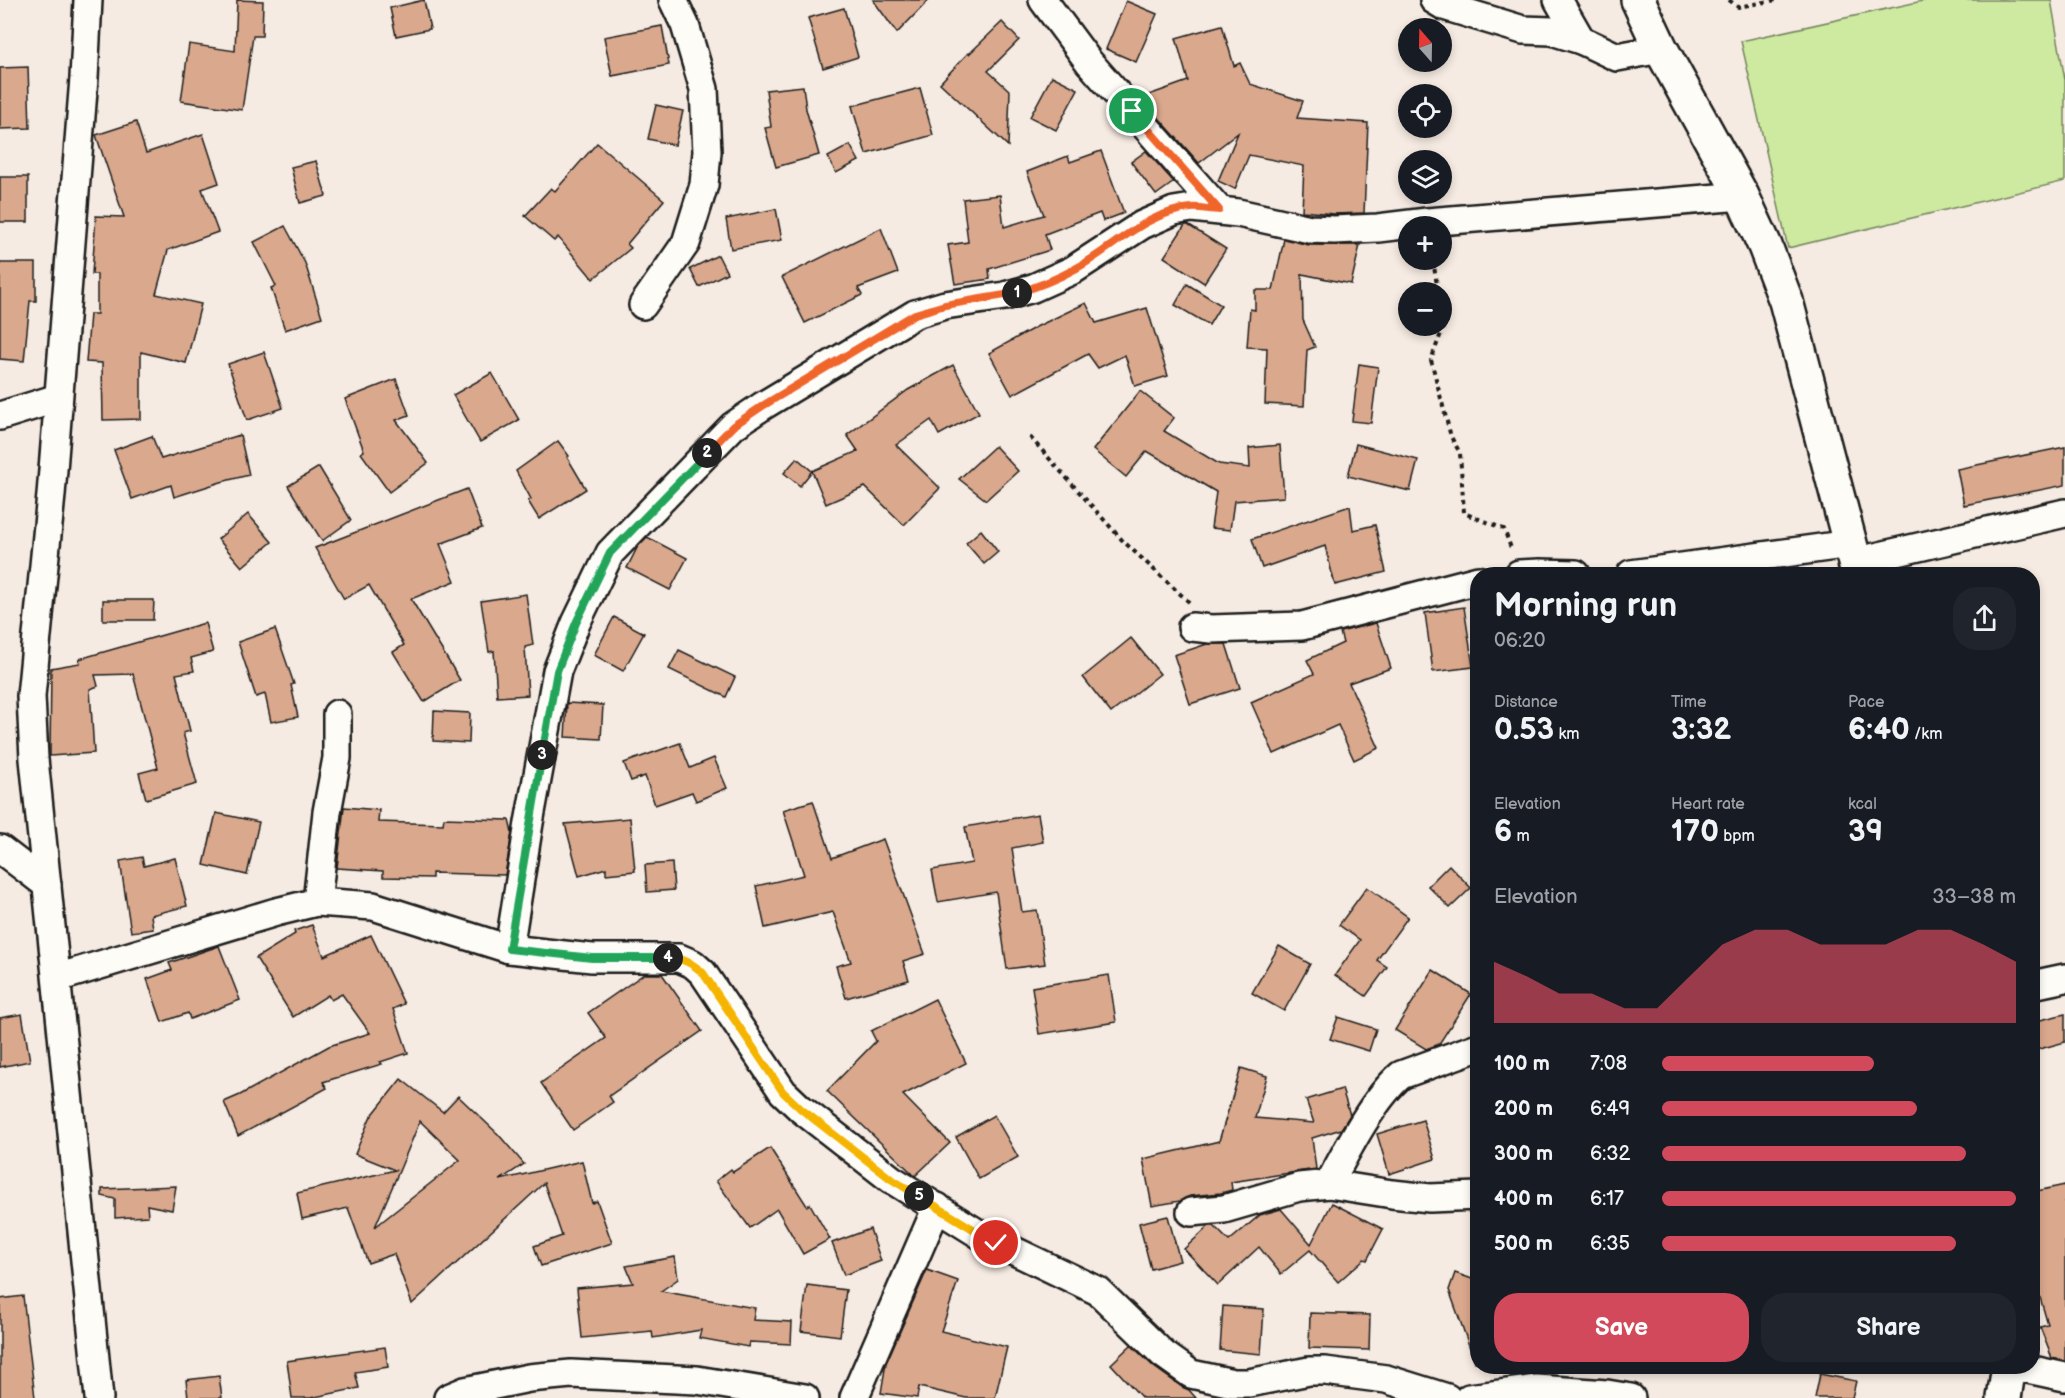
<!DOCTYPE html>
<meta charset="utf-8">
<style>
body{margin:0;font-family:"Balsamiq Sans",sans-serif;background:#20242c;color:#f1f3f6;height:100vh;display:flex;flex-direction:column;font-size:22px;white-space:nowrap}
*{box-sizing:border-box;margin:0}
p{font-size:20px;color:#9ea1a6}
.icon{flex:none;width:33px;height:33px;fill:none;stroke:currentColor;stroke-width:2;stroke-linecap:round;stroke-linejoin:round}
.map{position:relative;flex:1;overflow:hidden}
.sheet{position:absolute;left:1470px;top:567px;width:570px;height:807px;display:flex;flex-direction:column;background:#171b24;border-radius:24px;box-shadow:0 3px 9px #0003}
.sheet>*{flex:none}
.needle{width:39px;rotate:340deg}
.tools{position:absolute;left:1398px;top:18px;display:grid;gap:12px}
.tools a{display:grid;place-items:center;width:54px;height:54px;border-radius:50%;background:#171b24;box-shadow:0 3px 9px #0003;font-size:30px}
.pin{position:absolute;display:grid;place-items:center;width:51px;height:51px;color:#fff;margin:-26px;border:3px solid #fff;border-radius:50%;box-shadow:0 2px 6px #0007}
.km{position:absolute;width:30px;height:30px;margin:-15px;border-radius:50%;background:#222;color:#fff;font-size:16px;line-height:30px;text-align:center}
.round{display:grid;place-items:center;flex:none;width:63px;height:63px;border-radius:24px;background:#20242c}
.summary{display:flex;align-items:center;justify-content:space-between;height:102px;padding:0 24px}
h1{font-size:33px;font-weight:800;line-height:45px}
.figures{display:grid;grid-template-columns:repeat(3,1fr);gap:9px;height:102px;padding:6px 24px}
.figures div{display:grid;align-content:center}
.figures b{font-size:30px;font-weight:800}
.figures small{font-size:16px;font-weight:400}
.figures p{font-size:16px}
.chart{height:168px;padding:12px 24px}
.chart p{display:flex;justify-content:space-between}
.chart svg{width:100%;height:108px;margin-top:6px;fill:#d1495b;opacity:.7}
.primary-button{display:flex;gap:12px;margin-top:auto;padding:12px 24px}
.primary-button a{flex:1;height:69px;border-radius:24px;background:#d1495b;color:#fff;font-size:24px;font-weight:800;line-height:69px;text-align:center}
.primary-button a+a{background:#20242c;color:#f1f3f6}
ul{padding:0 24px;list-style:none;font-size:20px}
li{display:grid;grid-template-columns:96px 72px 1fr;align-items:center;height:45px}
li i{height:15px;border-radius:8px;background:#d1495b}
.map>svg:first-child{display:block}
.garden{fill:#cdeaa0;stroke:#74835e;stroke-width:1.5}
.building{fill:#daa88c;stroke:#1c1c1c;stroke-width:1.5;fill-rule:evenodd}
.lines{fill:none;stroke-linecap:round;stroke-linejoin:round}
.minor-casing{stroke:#1c1c1c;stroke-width:32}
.secondary-casing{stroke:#1c1c1c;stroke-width:38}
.path{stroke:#1c1c1c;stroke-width:4;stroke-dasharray:4.5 4.5;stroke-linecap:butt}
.minor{stroke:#fdfcf7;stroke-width:27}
.secondary{stroke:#fdfcf7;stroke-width:33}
.split-1-casing{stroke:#fff;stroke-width:12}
.split-2-casing{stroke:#fff;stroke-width:12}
.split-3-casing{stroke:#fff;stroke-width:12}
.split-4-casing{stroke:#fff;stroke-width:12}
.split-5-casing{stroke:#fff;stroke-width:12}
.split-6-casing{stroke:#fff;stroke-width:12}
.split-1{stroke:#f0652b;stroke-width:8}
.split-2{stroke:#f0652b;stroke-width:8}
.split-3{stroke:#22a559;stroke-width:8}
.split-4{stroke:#22a559;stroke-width:8}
.split-5{stroke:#f5b400;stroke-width:8}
.split-6{stroke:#f5b400;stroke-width:8}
</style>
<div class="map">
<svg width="2065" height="1398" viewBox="0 0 2065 1398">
<rect width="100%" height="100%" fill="#f6ebe2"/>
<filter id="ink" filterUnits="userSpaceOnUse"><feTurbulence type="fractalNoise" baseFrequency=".0167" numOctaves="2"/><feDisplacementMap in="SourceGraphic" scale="12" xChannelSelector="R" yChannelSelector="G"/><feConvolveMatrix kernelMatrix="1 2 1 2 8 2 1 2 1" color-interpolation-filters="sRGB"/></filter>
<g filter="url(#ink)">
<!-- garden -->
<polygon class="garden" points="1927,0 2051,0 2065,80 2065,181 1788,248 1741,41"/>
<!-- building -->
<g class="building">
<polygon points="237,0 263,1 262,36 253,36 242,110 181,101 189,44 235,51"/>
<polygon points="424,0 430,29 396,36 390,8"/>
<polygon points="873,0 929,0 897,33"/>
<polygon points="1126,1 1157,14 1136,62 1106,49"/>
<polygon points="844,8 858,57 823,68 808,18"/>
<polygon points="1002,22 1019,40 988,71 1010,91 1008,146 940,83 968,53 969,54"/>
<polygon points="1222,25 1234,66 1240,63 1250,84 1303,101 1297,118 1368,123 1364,213 1334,214 1302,211 1304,166 1249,155 1235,189 1218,181 1238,133 1199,163 1151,109 1146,96 1188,81 1176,38"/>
<polygon points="662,26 669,65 612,76 604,37"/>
<polygon points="28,67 30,128 0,129 0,68"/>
<polygon points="1052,76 1078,89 1056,130 1030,117"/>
<polygon points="803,86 806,109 819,155 776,167 765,128 771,127 766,90"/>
<polygon points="920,88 933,135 866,154 852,106"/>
<polygon points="656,105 683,111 675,145 648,139"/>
<polygon points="136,122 146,153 203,134 219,183 202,189 218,232 168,250 156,294 201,304 186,363 141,352 141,419 103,420 102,363 86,362 90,314 97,314 97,274 92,274 96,216 124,217 96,135"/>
<polygon points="597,143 664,200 627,244 631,248 593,279 558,237 554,241 525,216 551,188 555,191"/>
<polygon points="850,145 859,161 836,173 828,157"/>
<polygon points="1101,151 1124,213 1103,221 1100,213 1045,234 1050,250 989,269 990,279 955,284 948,245 968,242 963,199 1000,195 1004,227 1044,215 1027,172 1068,156 1070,162"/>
<polygon points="1146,151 1174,182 1156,195 1131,162"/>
<polygon points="316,161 326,196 300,203 291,167"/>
<rect x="0" y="177" width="28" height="45"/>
<polygon points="776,209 782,240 731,249 726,219"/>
<polygon points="1185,225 1188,225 1226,249 1204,283 1164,257"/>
<polygon points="285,226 305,263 322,317 285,330 271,288 276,286 254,242"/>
<polygon points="881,228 898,273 858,288 862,295 805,323 782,277"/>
<polygon points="1284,239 1309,245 1360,245 1351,284 1302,274 1303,320 1315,347 1307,350 1304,406 1265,404 1267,348 1247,347 1250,309 1255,310 1255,290 1273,290"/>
<polygon points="718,255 727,273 699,287 690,269"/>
<polygon points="0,263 36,263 36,301 30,301 24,361 0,359"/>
<polygon points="1187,284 1221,305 1209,325 1175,305"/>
<polygon points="1086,303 1096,323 1147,308 1168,376 1135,386 1125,355 1098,368 1088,354 1012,395 989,353 1036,327"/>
<polygon points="264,352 283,408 247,420 228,364"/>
<polygon points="1359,364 1378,367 1371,423 1352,421"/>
<polygon points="953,365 979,413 939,435 931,420 896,445 940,488 904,525 865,487 826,504 812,471 800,486 784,473 797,458 812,471 858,451 847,435 908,390"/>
<polygon points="492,373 519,420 480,442 453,395"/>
<polygon points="396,379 409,415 396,420 428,463 389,492 361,453 364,451 345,399"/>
<polygon points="1140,391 1174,418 1164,431 1219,464 1250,468 1249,448 1280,445 1284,497 1234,501 1230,530 1211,528 1216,492 1147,451 1126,477 1093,450"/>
<polygon points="240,435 249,475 221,482 174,497 171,485 132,499 114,450 152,436 161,459"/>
<polygon points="558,441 569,456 567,457 586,489 539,519 528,501 531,499 516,471"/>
<polygon points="1356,444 1418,460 1410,491 1348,476"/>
<polygon points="995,446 1018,471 986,500 959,479"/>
<polygon points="2065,447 2065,485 1964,505 1957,469"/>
<polygon points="319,467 351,520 322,541 288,486"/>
<polygon points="467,489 482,528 440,544 455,581 411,599 460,680 424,702 393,652 404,645 369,585 344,599 315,548"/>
<polygon points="1350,506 1353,530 1375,525 1386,572 1335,585 1325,546 1262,568 1252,539"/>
<polygon points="248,514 272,542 242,567 218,539"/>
<polygon points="981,530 998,552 984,564 966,543"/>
<polygon points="647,537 687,558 670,590 627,568 638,546"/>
<polygon points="526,594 533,645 525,647 528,695 497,697 494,651 489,652 481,601"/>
<polygon points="103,600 154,600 153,620 103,620"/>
<polygon points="1464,607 1473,667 1433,672 1425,613"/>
<polygon points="614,617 644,633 623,671 594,655"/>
<polygon points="205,623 213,652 191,658 194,671 176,674 190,731 183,733 197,784 146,799 139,773 158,768 133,674 95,675 98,686 90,689 94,753 50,756 51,668 80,663 79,659"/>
<polygon points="1376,623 1391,668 1349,683 1379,748 1354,760 1338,725 1274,754 1251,702 1314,674 1307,660 1343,643 1340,632"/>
<polygon points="275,629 294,684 291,685 298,717 271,722 265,694 256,697 238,642"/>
<polygon points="1131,638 1160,674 1111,713 1083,677"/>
<polygon points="1207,644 1226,644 1240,688 1190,704 1174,655"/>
<polygon points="679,650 735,677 726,697 669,669"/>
<polygon points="567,703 603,705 601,739 565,737"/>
<polygon points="434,711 470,713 469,743 433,741"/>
<polygon points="680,743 690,768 714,758 727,788 696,801 692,792 655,805 645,776 631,781 624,763"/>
<polygon points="813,801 832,858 883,839 925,954 903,961 909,980 846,998 836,966 851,962 833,912 765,928 756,886 804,875 783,810"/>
<polygon points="344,807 379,810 378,822 443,824 444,818 509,820 512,833 505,875 432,873 432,878 383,877 383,871 337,868"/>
<polygon points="216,813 259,822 247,875 204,865"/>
<polygon points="1038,814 1043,842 1012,848 1022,912 1037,910 1045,964 1007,969 996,892 938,902 932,870 972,863 965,827"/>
<polygon points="630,818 635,871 606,874 606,868 579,876 565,824"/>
<polygon points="142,857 144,866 175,858 187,906 151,915 153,929 131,932 120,861"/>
<polygon points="672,863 674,890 647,892 645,865"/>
<polygon points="1449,865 1471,888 1450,908 1428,886"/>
<polygon points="1367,887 1408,917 1377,960 1387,967 1366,996 1335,975 1360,940 1339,925"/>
<polygon points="312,925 324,956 371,935 404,1004 393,1009 408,1053 380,1062 382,1064 323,1082 327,1088 238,1136 224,1102 240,1095 329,1046 370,1033 342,994 331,1000 328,995 293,1017 256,958 295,934 294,931"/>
<polygon points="219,946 240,1000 190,1019 188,1013 162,1022 147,979 172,970 169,963"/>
<polygon points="1279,946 1310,964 1284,1011 1252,993"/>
<polygon points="1433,970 1471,994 1439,1044 1426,1049 1395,1030"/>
<polygon points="644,974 662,974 702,1031 609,1096 613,1102 573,1130 541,1083 606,1038 588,1013"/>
<polygon points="1109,975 1116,1022 1039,1034 1032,987"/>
<polygon points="935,999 966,1063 903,1095 950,1143 915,1176 827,1091 876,1041 871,1031"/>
<polygon points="22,1014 30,1061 0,1067 0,1018"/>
<polygon points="2065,1014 2065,1042 2036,1050 2032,1036 2032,1022"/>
<polygon points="1338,1017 1376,1029 1369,1051 1330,1039"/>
<polygon points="1241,1068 1267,1076 1255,1118 1314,1123 1306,1100 1342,1089 1350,1115 1341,1129 1312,1138 1316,1169 1231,1182 1232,1190 1221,1193 1190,1196 1180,1201 1152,1206 1143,1159 1219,1141"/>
<path d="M401 1079 443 1112 458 1096 498 1134 524 1164 500 1180 582 1161 592 1203 597 1201 612 1243 541 1266 534 1246 562 1236 544 1183 412 1304 394 1254 368 1263 348 1208 302 1219 297 1193 395 1170 355 1154 370 1118ZM420 1121 460 1160 375 1227 400 1169Z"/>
<polygon points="994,1115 1018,1157 979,1179 956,1137"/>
<polygon points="1423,1120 1435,1159 1389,1174 1377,1134"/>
<polygon points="770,1148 807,1206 810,1204 830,1239 803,1254 777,1209 750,1228 716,1181 731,1169 733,1172"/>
<polygon points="2065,1185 2065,1361 2052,1358 2040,1327 2048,1325 2032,1270 2032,1192"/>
<polygon points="176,1186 172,1210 147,1205 148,1216 115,1218 115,1199 102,1196 102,1189"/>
<polygon points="1332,1203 1383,1229 1367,1260 1364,1259 1338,1282 1310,1250 1281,1274 1259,1247 1218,1285 1184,1249 1209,1226 1214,1226 1229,1241 1260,1215 1281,1209 1311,1244"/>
<polygon points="1168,1216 1180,1261 1151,1269 1139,1223"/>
<polygon points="870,1229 881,1261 844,1275 832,1243"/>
<polygon points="675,1257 678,1279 661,1291 755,1308 753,1320 792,1322 791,1344 749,1342 748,1347 699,1338 701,1330 653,1338 652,1331 582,1338 577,1288 633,1283 626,1266"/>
<polygon points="927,1270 958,1281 941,1331 1007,1347 995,1398 966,1398 919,1387 917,1398 881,1393 886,1363"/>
<polygon points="1455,1273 1478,1281 1478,1362 1475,1362 1449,1290"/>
<polygon points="807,1285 846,1290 840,1336 801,1331"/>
<polygon points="23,1296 35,1398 0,1398 0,1299"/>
<polygon points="1223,1306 1264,1309 1261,1354 1220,1350"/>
<polygon points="1310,1313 1370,1315 1369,1350 1309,1348"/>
<polygon points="1131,1345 1154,1367 1182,1387 1189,1390 1196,1398 1142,1398 1111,1364"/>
<polygon points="385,1347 388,1367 355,1372 359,1388 310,1398 292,1398 287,1361"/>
<polygon points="1820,1374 1856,1381 1852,1398 1815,1398"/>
<polygon points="219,1376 222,1398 188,1398 186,1380"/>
</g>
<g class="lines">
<!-- minor casing -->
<g class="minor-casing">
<g id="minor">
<polyline points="88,0 84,78 51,495 31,696 34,759 99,1398"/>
<polyline points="1043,0 1089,62 1219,210"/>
<polyline points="1434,0 1444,6 1523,30 1552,31 1581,40"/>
<polyline points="1558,0 1581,40 1617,57 1661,49"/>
<polyline points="643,305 686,243 704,185 707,152 704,89 685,25 673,0"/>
<polyline points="0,416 58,398"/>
<polyline points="1854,562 2065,513"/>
<polyline points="1519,574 1540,573 1576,574"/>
<polyline points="1631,574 1850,544"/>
<polyline points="1192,627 1211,629 1302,626 1478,580"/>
<polyline points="0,849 47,885"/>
<polyline points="317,902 327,812 337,758 337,714"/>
<polyline points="509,949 529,823 557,671 576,623 610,553 733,426 764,405 915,314 945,305 1005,296 1033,288 1073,270 1142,225 1174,211 1192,208 1238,213 1310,229 1334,230 1378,228 1427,222 1742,196"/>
<polyline points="57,978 276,912 317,902 373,906 509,949 592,958 679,958 693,964 703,973 783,1092 801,1109 891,1179 979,1234 1098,1291 1163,1354 1191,1374 1233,1383 1249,1383 1309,1371 1325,1371 1386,1379 1447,1398"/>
<polyline points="2032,985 2065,978"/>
<path d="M1329 1184C1347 1150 1373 1099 1401 1075L1478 1047"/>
<polyline points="1191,1212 1224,1209 1299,1187 1329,1184 1392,1194 1430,1198 1478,1196"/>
<polyline points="2014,1366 2065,1377"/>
<polyline points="448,1398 465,1391 529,1378 571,1374 697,1380 805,1398"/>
<polyline points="854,1398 937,1207"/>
<polyline points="1469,1398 1537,1389 1607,1394 1631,1398"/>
</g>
</g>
<!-- secondary casing -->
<g class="secondary-casing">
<g id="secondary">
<polyline points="1638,0 1661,49 1742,196 1765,246 1786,301 1858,574"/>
<polyline points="2004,1398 2009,1366"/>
</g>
</g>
<!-- path -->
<g class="path">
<polyline points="1729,0 1738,7 1776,0"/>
<polyline points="1433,260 1438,292"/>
<polyline points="1442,317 1443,328 1431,360 1451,437 1460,453 1464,513 1504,529 1512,551"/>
<polyline points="1030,437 1123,541 1190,603"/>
</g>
<!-- minor -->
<use href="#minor" class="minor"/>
<!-- secondary -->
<use href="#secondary" class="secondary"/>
</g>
</g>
<g class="lines" filter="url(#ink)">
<!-- split-1 casing -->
<g class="split-1-casing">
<path id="split-1" d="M1017 293C1036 287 1055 280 1073 270 1112 250 1144 212 1191 208 1200 207 1210 210 1219 210L1132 111"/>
</g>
<!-- split-2 casing -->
<g class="split-2-casing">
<polyline id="split-2" points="707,453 733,426 764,405 915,314 945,305 1017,293"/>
</g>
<!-- split-3 casing -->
<g class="split-3-casing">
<polyline id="split-3" points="542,755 557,671 576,623 610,553 707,453"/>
</g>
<!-- split-4 casing -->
<g class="split-4-casing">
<polyline id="split-4" points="542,755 509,949 592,958 668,958"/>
</g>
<!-- split-5 casing -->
<g class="split-5-casing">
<path id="split-5" d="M668 958C683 958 692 963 703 973L783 1092 801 1109 891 1179 919 1196"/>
</g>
<!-- split-6 casing -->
<g class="split-6-casing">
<polyline id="split-6" points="919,1196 996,1243"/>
</g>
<!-- split-1 -->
<use href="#split-1" class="split-1"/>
<!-- split-2 -->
<use href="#split-2" class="split-2"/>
<!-- split-3 -->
<use href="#split-3" class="split-3"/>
<!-- split-4 -->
<use href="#split-4" class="split-4"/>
<!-- split-5 -->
<use href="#split-5" class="split-5"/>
<!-- split-6 -->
<use href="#split-6" class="split-6"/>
</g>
</svg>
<div class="tools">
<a><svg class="needle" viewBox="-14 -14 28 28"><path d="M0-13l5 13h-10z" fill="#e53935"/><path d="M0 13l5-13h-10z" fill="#9ea1a6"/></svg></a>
<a><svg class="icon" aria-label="locate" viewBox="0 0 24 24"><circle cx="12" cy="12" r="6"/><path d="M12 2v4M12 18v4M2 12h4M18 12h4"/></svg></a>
<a><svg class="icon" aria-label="layers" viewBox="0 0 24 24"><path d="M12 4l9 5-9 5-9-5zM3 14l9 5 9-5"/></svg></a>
<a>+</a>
<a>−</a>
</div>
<div class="pin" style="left:1132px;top:111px;background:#1e9e55"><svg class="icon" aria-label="arrive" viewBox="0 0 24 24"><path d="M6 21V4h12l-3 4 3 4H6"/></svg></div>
<div class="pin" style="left:996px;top:1243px;background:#d93025"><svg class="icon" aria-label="check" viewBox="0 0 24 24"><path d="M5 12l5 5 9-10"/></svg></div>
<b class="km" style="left:1017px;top:293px">1</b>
<b class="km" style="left:707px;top:453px">2</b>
<b class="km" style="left:542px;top:755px">3</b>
<b class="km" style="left:668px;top:958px">4</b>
<b class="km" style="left:919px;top:1196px">5</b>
<section class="sheet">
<div class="summary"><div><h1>Morning run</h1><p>06:20</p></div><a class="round"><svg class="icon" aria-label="share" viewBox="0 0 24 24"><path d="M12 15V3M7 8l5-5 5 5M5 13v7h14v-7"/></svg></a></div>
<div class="figures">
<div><p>Distance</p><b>0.53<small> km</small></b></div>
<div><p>Time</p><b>3:32</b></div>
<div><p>Pace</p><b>6:40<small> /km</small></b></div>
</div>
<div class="figures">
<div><p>Elevation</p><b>6<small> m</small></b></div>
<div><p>Heart rate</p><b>170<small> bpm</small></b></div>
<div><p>kcal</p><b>39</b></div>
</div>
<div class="chart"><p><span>Elevation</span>33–38 m</p>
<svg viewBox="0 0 160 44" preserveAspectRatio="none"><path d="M0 44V19L10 25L20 32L30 32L40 38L50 38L60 25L70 12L80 6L90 6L100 12L110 12L120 12L130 6L140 6L150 12L160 19V44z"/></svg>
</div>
<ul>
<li><b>100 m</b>7:08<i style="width:60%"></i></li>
<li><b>200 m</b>6:49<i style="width:72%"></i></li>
<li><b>300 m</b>6:32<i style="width:86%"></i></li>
<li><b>400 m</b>6:17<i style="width:100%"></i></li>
<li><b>500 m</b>6:35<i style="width:83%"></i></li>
</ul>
<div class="primary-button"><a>Save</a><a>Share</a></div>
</section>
</div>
